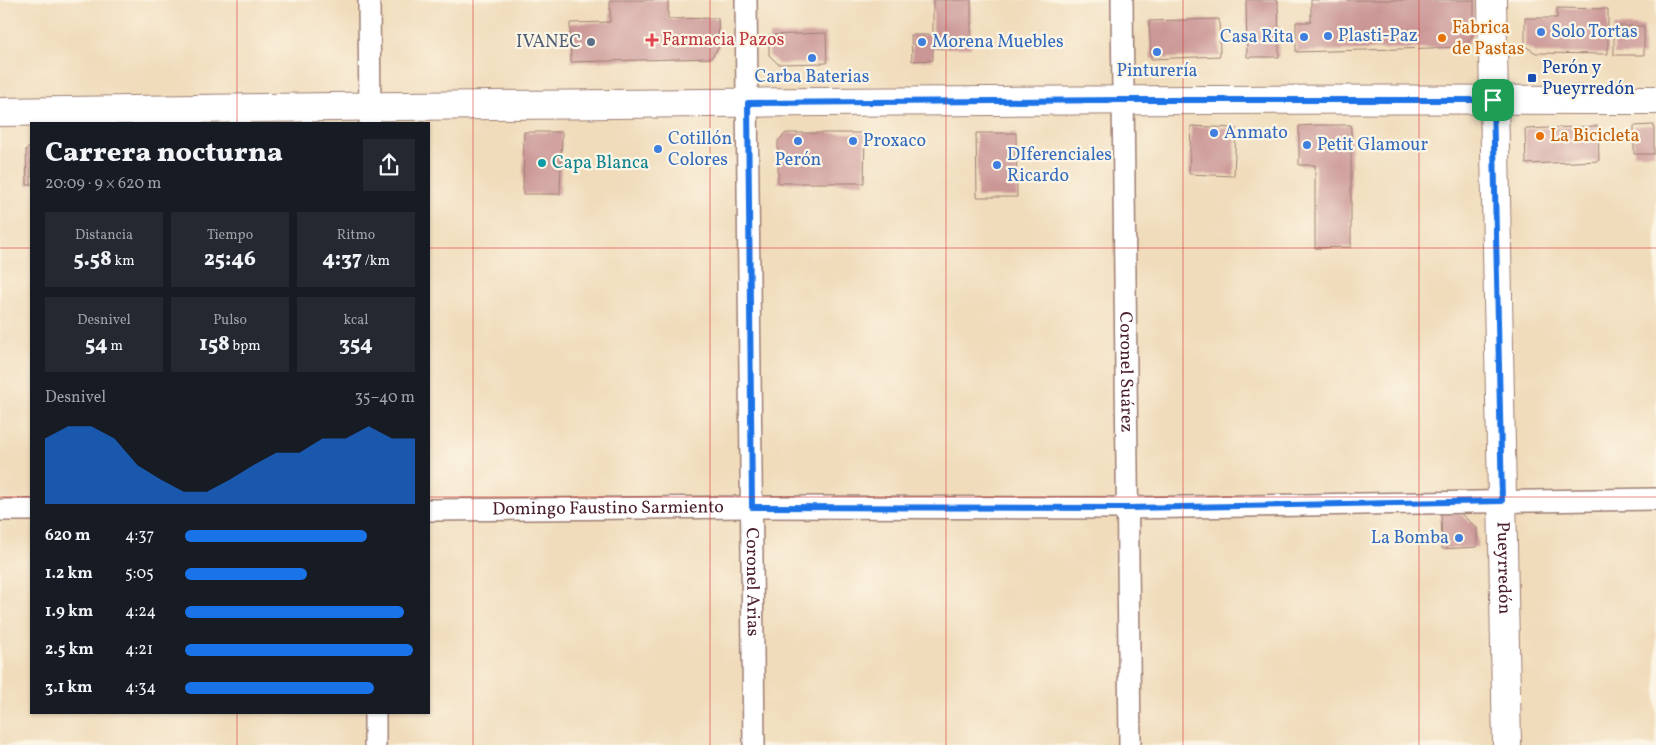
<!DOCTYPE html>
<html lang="es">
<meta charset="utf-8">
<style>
body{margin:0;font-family:Vollkorn,serif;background:#242831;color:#f1f3f6;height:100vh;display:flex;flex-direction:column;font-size:19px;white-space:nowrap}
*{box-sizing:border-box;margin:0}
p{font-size:16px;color:#9ea1a6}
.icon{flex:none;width:28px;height:28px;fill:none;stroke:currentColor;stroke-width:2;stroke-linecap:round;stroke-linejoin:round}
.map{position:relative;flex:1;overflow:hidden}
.panel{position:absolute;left:30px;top:122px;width:400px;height:592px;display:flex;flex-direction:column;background:#171b24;border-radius:0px;box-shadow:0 1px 4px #0004}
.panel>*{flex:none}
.pin{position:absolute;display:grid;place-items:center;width:42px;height:42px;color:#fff;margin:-21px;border-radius:10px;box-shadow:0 2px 8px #0006}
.round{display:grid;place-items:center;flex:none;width:52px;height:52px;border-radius:0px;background:#242831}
.head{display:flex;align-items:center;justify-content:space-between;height:85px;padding:0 15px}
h1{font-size:28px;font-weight:800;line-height:38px}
.stats{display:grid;grid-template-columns:repeat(3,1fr);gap:8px;height:85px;padding:5px 15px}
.stats div{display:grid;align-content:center;border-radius:0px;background:#242831;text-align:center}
.stats b{font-size:21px;font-weight:800}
.stats small{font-size:14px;font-weight:400}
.stats p{font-size:14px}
.chart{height:140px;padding:10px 15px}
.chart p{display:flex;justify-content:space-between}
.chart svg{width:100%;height:90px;margin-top:5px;fill:#1a73e8;opacity:.7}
ul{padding:0 15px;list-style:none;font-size:16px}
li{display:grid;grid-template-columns:80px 60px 1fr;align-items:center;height:38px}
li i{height:12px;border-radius:6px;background:#1a73e8}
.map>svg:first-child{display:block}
.building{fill:#cb9796}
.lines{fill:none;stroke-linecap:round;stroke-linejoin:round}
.minor-casing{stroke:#9d7e73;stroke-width:24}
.tertiary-casing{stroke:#9d7e73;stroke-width:30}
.secondary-casing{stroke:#9d7e73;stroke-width:30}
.minor{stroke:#fff;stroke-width:21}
.tertiary{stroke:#fff;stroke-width:28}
.secondary{stroke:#fff;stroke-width:28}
.route-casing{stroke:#fff;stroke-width:10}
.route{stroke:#1a73e8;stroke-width:6}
.grid{fill:none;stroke:#d62828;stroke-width:1;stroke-opacity:0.55}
.shop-dot{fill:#3f7fe0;stroke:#fcf5e5;stroke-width:2}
.food-dot{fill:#e8710a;stroke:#fcf5e5;stroke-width:2}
.health-dot{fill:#e0444e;stroke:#fcf5e5;stroke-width:2}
.service-dot{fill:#5c6f8a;stroke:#fcf5e5;stroke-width:2}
.transit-dot{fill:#1a4fb4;stroke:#fcf5e5;stroke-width:2}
.culture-dot{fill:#0f9aa8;stroke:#fcf5e5;stroke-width:2}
.labels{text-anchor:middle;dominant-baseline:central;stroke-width:4.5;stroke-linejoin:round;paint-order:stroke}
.food-label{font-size:18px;fill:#c56008;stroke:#fcf5e5;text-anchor:start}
.shop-label{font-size:18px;fill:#366cbe;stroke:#fcf5e5;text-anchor:start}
.health-label{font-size:18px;fill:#be3a42;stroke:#fcf5e5;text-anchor:start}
.service-label{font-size:18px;fill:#4e5e75;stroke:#fcf5e5;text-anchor:end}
.transit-label{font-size:18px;fill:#164399;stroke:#fcf5e5;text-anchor:start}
.culture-label{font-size:18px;fill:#0d838f;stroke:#fcf5e5;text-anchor:start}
.street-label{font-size:18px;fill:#4a1f2b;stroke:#fcf5e5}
</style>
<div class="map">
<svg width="1656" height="745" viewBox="0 0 1656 745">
<rect width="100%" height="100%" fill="#fcf5e5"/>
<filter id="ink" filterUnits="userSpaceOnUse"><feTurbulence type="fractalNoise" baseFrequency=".02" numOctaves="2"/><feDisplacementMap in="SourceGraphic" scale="10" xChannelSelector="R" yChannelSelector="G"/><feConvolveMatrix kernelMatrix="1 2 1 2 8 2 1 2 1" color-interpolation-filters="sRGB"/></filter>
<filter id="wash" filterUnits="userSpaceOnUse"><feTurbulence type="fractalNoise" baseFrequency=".0096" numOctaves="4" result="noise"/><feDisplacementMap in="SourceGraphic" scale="20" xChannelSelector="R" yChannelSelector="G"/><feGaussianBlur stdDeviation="1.12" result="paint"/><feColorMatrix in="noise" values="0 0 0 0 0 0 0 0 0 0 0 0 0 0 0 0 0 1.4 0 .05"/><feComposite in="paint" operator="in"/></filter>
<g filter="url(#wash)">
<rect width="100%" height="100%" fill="#f0dcbb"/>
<g id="blocks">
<!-- building -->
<g class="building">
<polygon points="610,0 668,0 668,19 718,18 719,47 711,58 571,62 570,23 610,22"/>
<polygon points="933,0 971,0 971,48 933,48 933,60 912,61 911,35 933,35"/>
<polygon points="1246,0 1278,0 1279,57 1247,57"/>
<polygon points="1311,0 1474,0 1474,33 1465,47 1296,52 1296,22 1311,22"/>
<polygon points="1557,8 1608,9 1608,54 1536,53 1525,46 1525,18 1557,18"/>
<polygon points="1219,19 1220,56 1151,59 1149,21"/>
<rect x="1614" y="26" width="30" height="29"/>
<polygon points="826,33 827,63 778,64 769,55 769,35"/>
<polygon points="1315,125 1351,125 1351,247 1315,248 1315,165 1299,165 1299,126"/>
<polygon points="1654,125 1654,154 1634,154 1634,126"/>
<polygon points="1191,126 1236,128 1234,176 1189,174"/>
<polygon points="1598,126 1599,161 1526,164 1525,129"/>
<polygon points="524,132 562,132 560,194 523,194"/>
<polygon points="786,133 865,133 864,183 778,183 778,141"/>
<polygon points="976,133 1016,133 1017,197 977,197"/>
<polygon points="31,145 31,185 27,185 26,150"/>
<polygon points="1459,512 1477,528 1477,547 1442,549 1441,513"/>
</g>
</g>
</g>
<g filter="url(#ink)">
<use href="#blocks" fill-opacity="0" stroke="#9d7e73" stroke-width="1"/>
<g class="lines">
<!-- minor casing -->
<g class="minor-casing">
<g id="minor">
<polyline points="369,0 370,124"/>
<path id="s1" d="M746 0 754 745"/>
<path id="s2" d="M1122 0 1130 745"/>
<polyline points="0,510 31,510"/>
<path id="s3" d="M429 510 752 507 1128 508 1656 499"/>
<polyline points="375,714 375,745"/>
</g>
</g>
<!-- tertiary casing -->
<g class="tertiary-casing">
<g id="tertiary">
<path id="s4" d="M1492 0 1507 745"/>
</g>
</g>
<!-- secondary casing -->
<g class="secondary-casing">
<path id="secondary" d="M0 112C552 103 1104 98 1656 100"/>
</g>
<!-- minor -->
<use href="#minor" class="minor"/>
<!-- tertiary -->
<use href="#tertiary" class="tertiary"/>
<!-- secondary -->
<use href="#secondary" class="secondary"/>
</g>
</g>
<g class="lines" filter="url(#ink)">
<!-- route casing -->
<g class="route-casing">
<polygon id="route" points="1123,100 1493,100 1502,501 1128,508 752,507 748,103"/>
</g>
<!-- route -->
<use href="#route" class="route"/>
</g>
<!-- grid -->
<path class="grid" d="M237 0V124M473 0V745M710 0V745M946 0V745M1183 0V745M1419 0V745M0 248H31M429 248H1656M0 497H31M429 497H1656M237 714V745"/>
<!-- markers -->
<g class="shop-dot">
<circle cx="1541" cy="32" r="5"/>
<circle cx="1328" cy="36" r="5"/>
<circle cx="1304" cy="37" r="5"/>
<circle cx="922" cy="42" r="5"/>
<circle cx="1157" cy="52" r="5"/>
<circle cx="812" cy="58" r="5"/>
<circle cx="1214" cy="133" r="5"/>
<circle cx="798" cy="141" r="5"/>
<circle cx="853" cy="141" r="5"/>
<circle cx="1307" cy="145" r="5"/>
<circle cx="658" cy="149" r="5"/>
<circle cx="997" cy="165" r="5"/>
<circle cx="1459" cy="538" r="5"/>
</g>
<g class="food-dot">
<circle cx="1442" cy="38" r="5"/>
<circle cx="1540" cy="136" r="5"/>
</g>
<path class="health-dot" d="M649.5 32.5h5v5h5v5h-5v5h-5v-5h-5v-5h5z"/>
<circle class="service-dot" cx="591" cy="42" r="5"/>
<rect class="transit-dot" x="1527" y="73" width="10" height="10" rx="2.5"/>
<circle class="culture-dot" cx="542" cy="163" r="5"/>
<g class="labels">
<!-- food labels -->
<g class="food-label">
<text x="1452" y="28">Fabrica<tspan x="1452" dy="21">de Pastas</tspan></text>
<text x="1550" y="136">La Bicicleta</text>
</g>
<!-- shop labels -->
<g class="shop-label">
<text x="1551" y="32">Solo Tortas</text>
<text x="1338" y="36">Plasti-Paz</text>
<text x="1294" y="37" text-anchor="end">Casa Rita</text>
<text x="932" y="42">Morena Muebles</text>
<text x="1157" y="71" text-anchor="middle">Pinturería</text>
<text x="812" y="77" text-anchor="middle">Carba Baterias</text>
<text x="1224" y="133">Anmato</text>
<text x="668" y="139">Cotillón<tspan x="668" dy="21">Colores</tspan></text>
<text x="863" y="141">Proxaco</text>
<text x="1317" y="145">Petit Glamour</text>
<text x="1007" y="155">DIferenciales<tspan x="1007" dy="21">Ricardo</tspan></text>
<text x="798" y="160" text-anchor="middle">Perón</text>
<text x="1449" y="538" text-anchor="end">La Bomba</text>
</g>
<!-- health labels -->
<g class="health-label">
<text x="662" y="40">Farmacia Pazos</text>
</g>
<!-- service labels -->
<g class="service-label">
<text x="581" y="42">IVANEC</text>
</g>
<!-- transit labels -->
<g class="transit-label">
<text x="1542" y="68">Perón y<tspan x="1542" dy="21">Pueyrredón</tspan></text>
</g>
<!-- culture labels -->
<g class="culture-label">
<text x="552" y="163">Capa Blanca</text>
</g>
<!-- street labels -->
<g class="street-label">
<text stroke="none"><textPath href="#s2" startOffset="372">Coronel Suárez</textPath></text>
<text stroke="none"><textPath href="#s3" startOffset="179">Domingo Faustino Sarmiento</textPath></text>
<text stroke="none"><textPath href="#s4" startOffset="568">Pueyrredón</textPath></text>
<text stroke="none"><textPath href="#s1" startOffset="582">Coronel Arias</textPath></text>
</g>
</g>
</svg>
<div class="pin" style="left:1493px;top:100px;background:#1e9e55"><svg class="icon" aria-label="arrive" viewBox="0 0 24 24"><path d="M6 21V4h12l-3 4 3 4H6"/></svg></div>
<section class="panel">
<div class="head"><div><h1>Carrera nocturna</h1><p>20:09 · 9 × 620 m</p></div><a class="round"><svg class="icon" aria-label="share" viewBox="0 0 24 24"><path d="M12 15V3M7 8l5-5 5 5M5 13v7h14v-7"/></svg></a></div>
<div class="stats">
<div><p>Distancia</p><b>5.58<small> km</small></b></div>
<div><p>Tiempo</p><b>25:46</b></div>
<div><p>Ritmo</p><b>4:37<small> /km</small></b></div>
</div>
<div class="stats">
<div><p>Desnivel</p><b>54<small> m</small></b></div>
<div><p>Pulso</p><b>158<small> bpm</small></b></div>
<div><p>kcal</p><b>354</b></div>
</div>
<div class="chart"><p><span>Desnivel</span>35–40 m</p>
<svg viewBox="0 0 160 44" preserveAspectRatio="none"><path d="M0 44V12L10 6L20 6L30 12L40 25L50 32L60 38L70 38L80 32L90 25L100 19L110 19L120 12L130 12L140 6L150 12L160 12V44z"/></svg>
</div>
<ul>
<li><b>620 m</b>4:37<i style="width:79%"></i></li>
<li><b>1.2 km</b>5:05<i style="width:53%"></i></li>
<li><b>1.9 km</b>4:24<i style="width:95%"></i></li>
<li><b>2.5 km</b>4:21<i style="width:99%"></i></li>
<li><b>3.1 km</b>4:34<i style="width:82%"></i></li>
</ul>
</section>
</div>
